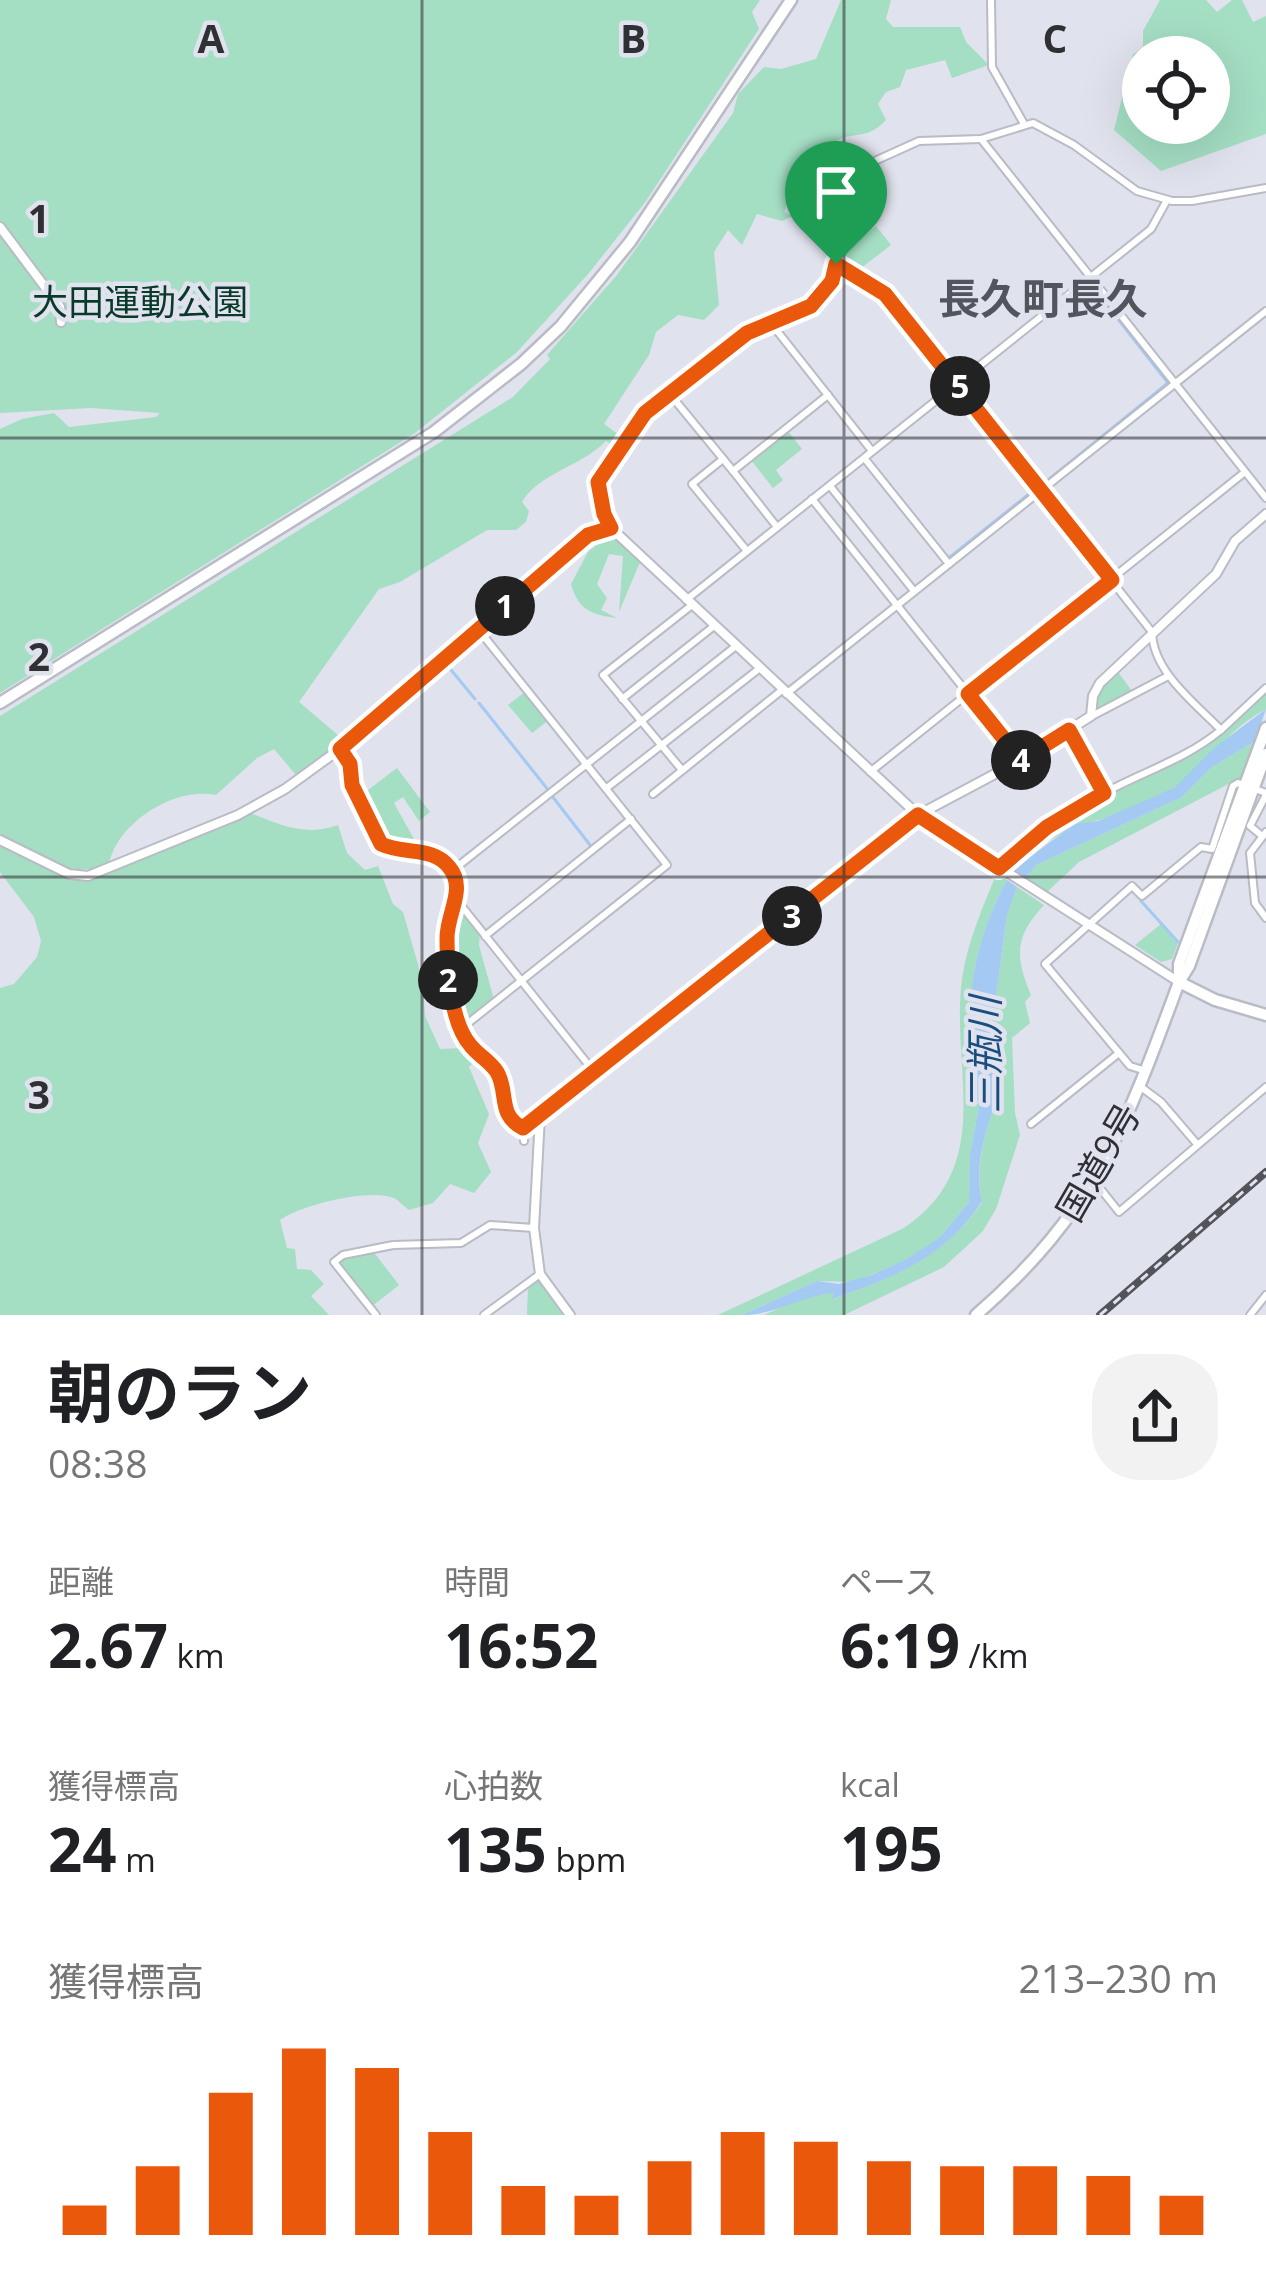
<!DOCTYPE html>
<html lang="ja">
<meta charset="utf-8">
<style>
body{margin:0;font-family:"Open Sans","Noto Sans JP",sans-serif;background:#f2f2f2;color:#202124;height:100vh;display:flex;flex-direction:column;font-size:45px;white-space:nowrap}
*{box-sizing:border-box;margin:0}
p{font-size:39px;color:#757577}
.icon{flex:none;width:66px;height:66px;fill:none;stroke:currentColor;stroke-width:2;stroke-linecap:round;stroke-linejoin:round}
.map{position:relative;height:1315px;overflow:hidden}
.details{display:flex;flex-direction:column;background:#fff;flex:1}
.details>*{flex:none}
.buttons{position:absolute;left:1122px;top:36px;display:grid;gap:24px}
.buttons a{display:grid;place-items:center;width:108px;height:108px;border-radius:50%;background:#fff;box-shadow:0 12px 48px #0002;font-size:60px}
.pin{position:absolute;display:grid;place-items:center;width:102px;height:102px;color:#fff;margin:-123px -51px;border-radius:50% 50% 50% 0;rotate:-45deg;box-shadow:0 0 12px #0007}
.pin .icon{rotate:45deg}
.km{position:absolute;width:60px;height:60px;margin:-30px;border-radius:50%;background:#222;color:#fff;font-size:33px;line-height:60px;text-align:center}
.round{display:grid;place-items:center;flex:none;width:126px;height:126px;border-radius:48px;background:#f2f2f2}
.summary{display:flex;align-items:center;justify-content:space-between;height:204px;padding:0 48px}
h1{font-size:66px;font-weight:700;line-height:90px}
.stats{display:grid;grid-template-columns:repeat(3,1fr);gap:18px;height:204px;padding:12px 48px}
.stats div{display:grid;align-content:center}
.stats b{font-size:60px;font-weight:700}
.stats small{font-size:33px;font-weight:400}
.stats p{font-size:33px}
.chart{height:336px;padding:24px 48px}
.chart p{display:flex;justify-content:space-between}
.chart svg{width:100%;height:216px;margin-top:12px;stroke:#ea580c;stroke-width:6}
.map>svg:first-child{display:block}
.green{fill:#a4dec3;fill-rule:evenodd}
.water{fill:#a4c9f2}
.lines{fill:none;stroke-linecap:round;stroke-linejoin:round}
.stream{stroke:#a4c9f2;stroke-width:3}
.street-casing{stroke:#b9bbc5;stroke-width:10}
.secondary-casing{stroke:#b9bbc5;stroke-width:12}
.highway-casing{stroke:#b9bbc5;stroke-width:15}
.street{stroke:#fff;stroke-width:6}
.secondary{stroke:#fff;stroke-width:8}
.highway{stroke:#fff;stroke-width:10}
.rail-casing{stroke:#525459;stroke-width:8}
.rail{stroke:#e0e2ed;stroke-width:3;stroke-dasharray:9;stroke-linecap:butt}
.route-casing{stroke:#fff;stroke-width:24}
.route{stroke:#ea580c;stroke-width:15}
.grid{fill:none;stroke:#2f3034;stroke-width:3;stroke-opacity:0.55}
.labels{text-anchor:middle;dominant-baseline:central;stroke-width:9;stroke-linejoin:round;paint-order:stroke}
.park-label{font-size:36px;fill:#093a29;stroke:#e0e2ed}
.street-label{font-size:36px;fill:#2f3034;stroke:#e0e2ed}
.water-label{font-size:39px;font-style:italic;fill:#1b4e80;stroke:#e0e2ed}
.quarter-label{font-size:42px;font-weight:bold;fill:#53555e;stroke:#e0e2ed}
.grid-label{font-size:39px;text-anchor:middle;font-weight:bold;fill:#2f3034;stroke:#e0e2ed;stroke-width:9;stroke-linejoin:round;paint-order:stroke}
</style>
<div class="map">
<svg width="1266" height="1315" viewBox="0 0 1266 1315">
<rect width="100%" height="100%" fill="#e0e2ed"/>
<!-- green -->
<g class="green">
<polygon points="0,0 760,0 752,12 759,29 646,201 589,273 517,352 415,433 0,693 0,429 22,419 54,413 69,427 156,417 160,413 91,408 0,413"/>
<path d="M841 0H891L886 19 893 27H960L966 42 989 65 952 78 945 60 906 70 900 87 886 92 878 104 886 120C859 149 842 119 821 163L813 161 792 183 795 187 784 212 793 216 782 221 757 214 742 245 728 230 714 252 719 305 704 320 678 315 656 332 649 355 604 424 626 440 619 449 606 441C582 466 539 473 522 502L529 511 526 522 516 530H487L400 582 379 589 299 702 345 741 296 775 274 749 257 758 216 795C175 786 116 823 109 865 66 879 37 855 0 835V716L513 397 550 359 547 355 617 275 733 113 738 94 764 67 781 69 816 59Z"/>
<path d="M1160 0H1206L1217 12 1232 0H1242L1253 22 1266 16V134L1161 171 1114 130 1133 54 1143 48V31ZM1209 57V123H1143V57Z"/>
<polygon points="876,226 891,245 856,272 838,257"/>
<polygon points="788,431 802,449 776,470 783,480 773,488 751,460"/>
<path d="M611 533 640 562 619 612 623 556 609 554 597 584 607 598 601 610 617 618C592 615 578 610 571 584L588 552Z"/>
<polygon points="1118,672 1132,691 1095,711 1099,689"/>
<polygon points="525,692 549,720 532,733 508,705"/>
<path d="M1266 692V709C1229 728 1208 763 1175 787 1149 806 1112 816 1082 825 1055 833 1033 853 1012 870L1006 866C1040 816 1142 783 1195 753 1221 738 1244 712 1266 692Z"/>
<polygon points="1255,741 1240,778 1079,862 1046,893 1025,879 1036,865 1182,797 1212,767"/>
<polygon points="397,768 430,812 419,821 403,797 394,803 420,850 404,849 380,840 359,797"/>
<path d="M250 813C281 825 305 837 338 825L347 853 365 870 378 866 393 904 403 912 423 982 425 1016 440 1049 465 1048 479 1057 469 1067 489 1114 478 1143 491 1172 474 1193 450 1184 433 1203 409 1210C406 1208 397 1199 394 1198 369 1188 301 1205 280 1220L287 1248 295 1249 297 1269 311 1270 324 1284 311 1296 329 1315H0V988L14 984 37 957 41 941 34 917 0 872V844L60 874 84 880Z"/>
<path d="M997 873 1007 880C966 956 968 1014 973 1097L979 1106 970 1154 969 1202 940 1237 908 1259 854 1282 817 1281 742 1315H718L904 1228C997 1165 950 1070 962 979 967 943 983 906 997 873Z"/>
<path d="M1017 887 1044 905C1014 937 1015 957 1031 995L1025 1002 1030 1023 1012 1038 1015 1113 1020 1135 996 1209 983 1231 944 1267 844 1315H764L810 1294 834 1292 833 1299C890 1279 948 1255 982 1202 974 1164 987 1121 1003 1088L993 1032 995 1003 1007 915Z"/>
<path d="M458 905 480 933 479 945 494 1000 463 1023C453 986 441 942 458 905Z"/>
<polygon points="1161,924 1178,943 1172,959 1161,962 1135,945"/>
<polygon points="372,1250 399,1285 371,1307 337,1261"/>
<polygon points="540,1281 563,1315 527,1315 528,1285"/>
</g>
<!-- water -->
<g class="water">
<polygon points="1266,709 1255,741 1212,767 1182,797 1036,865 1025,879 1012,870 1075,824 1098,821 1174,788 1214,748"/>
<path d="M1007 880 1017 887 1007 915 995 1003 993 1032 1003 1088C988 1119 973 1165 982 1201 948 1256 891 1279 832 1299L834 1293C799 1296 776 1315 742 1315L817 1281 839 1284 869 1276 907 1259 940 1237 969 1202 970 1154 979 1106C970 1093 972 1077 971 1061 966 995 975 939 1007 880Z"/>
</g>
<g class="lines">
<!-- stream -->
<g class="stream">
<polyline points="981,144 1016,188"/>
<polyline points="1019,192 1086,277"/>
<polyline points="1042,485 1168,383 1089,282"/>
<polyline points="950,557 1034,490"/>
<polyline points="447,665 475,699"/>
<polyline points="479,703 549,791"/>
<polyline points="552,796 590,845"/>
<polyline points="1141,901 1178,942"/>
</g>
<!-- street casing -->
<g class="street-casing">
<g id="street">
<polyline points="991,0 992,67 1024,124"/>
<polyline points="981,139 1266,498"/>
<path d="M836 264 885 294 1152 632C1153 672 1195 703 1221 730L1266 688"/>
<polyline points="770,322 872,451"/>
<polyline points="669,393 733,471"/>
<polyline points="723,459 692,484 747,551"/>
<polyline points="865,459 949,564"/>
<polyline points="830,486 914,591"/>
<polyline points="812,499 1021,760"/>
<polyline points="777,527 733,471 828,395"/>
<polyline points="611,528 604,514 598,482 645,413 688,376 747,333 798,312 821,298 832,281 836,264 826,220 827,210 839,193 877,160 919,141 981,139 1033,123 1074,145 1137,191 1172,201 1192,201 1266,188"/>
<polyline points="686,600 1151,229 1167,200"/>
<polyline points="786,694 1266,311"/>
<polyline points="622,699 714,626"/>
<polyline points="1092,716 1168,676"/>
<polyline points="1069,730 1104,793"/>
<path d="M340 749 350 764 352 785 381 844C405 855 433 846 449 867 465 886 452 899 448 919 444 935 445 959 447 975 450 995 457 1032 470 1046 479 1056 490 1061 497 1072 509 1093 497 1115 523 1128L524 1141"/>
<polyline points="682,770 603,675 692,605"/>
<polyline points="870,772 1245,472"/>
<polyline points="608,787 760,668"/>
<polyline points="653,794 782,690"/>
<polyline points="1266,832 1250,853 1255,903 1266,918"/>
<polyline points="1261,835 1250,826 1266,795"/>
<path d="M999 868C1032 838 1067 813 1106 792 1145 771 1186 759 1221 730"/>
<polyline points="453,870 736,646"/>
<polyline points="456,899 595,1073"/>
<polyline points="485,936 631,819"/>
<polyline points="462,1028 667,865 478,629"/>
<polyline points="1146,1071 1130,1066 1045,964 1132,886 1142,896 1201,847 1212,849 1233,786 1238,783 1266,793"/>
<polyline points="1141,1087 1161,1102 1197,1144"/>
<polyline points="1031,1124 1119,1053"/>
<polyline points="523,1128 918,815"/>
<polyline points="1095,1182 1119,1212 1266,1087"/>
<polyline points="376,1315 334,1262 343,1255 393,1245 461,1243 490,1225 534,1228"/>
<polyline points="484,1315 540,1274"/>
<polyline points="1250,1315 1266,1295"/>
</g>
</g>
<!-- secondary casing -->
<g class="secondary-casing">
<g id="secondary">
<polyline points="0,227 60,307 61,322"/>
<polyline points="918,815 1021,760 1091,716 1093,696 1100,683 1216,574 1235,541 1266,514"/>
<polyline points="0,840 69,874 88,876 238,815 285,789 340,749 588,535 611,528 918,815 1179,982"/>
<polyline points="540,1116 534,1228 540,1274 570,1315"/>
</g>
</g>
<!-- highway casing -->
<g class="highway-casing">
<g id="highway">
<polyline points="0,703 434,432 521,364 561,326 630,242 791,0"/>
<polyline points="1179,979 1179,964 1266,728"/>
<polyline points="1179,982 1215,1000 1266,1015"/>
<path d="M976 1315C1095 1212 1126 1126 1179 982L1189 966 1266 754"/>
</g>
</g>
<!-- street -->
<use href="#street" class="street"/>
<!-- secondary -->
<use href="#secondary" class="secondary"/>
<!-- highway -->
<use href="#highway" class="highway"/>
<!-- rail casing -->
<g class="rail-casing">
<polyline id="rail" points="1100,1315 1266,1172"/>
</g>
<!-- rail -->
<use href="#rail" class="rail"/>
</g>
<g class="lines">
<!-- route casing -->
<g class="route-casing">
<path id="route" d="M836 264 885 294 1112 580 968 694 1021 760 1069 730 1104 793 1047 827 999 868 918 815 523 1128C497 1115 509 1093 497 1072 490 1061 479 1056 471 1046 450 1023 447 967 447 938 447 913 467 888 449 867 433 846 404 855 381 844L352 785 350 764 340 749 588 535 611 528 604 514 598 482 645 413 747 333 811 306 832 281Z"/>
</g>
<!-- route -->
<use href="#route" class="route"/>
</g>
<!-- grid -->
<path class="grid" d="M422 0V1315M844 0V1315M0 438H1266M0 877H1266"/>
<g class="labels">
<!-- park labels -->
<g class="park-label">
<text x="140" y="301">大田運動公園</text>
</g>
<!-- street labels -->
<g class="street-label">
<text transform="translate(1098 1162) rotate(-60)">国道9号</text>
</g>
<!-- water labels -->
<g class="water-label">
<text transform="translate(983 1055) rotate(-90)">三瓶川</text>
</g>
<!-- quarter labels -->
<g class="quarter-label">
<text x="1043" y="297">長久町長久</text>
</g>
</g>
<g class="grid-label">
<text x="211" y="53">A</text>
<text x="633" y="53">B</text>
<text x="1055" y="53">C</text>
<text x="39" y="233">1</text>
<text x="39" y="671">2</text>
<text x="39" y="1109">3</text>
</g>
</svg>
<div class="buttons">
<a><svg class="icon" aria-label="locate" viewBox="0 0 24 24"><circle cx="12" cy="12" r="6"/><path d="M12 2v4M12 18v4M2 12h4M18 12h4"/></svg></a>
</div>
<div class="pin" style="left:836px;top:264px;background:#1e9e55"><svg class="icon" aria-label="arrive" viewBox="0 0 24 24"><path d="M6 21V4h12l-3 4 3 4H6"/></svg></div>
<b class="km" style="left:505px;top:606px">1</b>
<b class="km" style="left:448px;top:980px">2</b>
<b class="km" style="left:792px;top:916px">3</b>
<b class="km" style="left:1021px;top:760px">4</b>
<b class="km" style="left:960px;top:386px">5</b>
</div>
<section class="details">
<div class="summary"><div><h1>朝のラン</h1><p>08:38</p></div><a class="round"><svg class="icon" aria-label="share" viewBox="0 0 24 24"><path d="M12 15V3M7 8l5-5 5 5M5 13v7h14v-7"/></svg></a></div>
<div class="stats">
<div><p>距離</p><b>2.67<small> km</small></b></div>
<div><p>時間</p><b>16:52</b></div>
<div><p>ペース</p><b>6:19<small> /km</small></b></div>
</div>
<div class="stats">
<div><p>獲得標高</p><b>24<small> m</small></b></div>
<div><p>心拍数</p><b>135<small> bpm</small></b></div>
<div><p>kcal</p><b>195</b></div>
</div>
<div class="chart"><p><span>獲得標高</span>213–230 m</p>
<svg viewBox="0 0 160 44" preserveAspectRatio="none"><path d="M5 44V38M15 44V30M25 44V15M35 44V6M45 44V10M55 44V23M65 44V34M75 44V36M85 44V29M95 44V23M105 44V25M115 44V29M125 44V30M135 44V30M145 44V32M155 44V36"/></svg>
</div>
</section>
